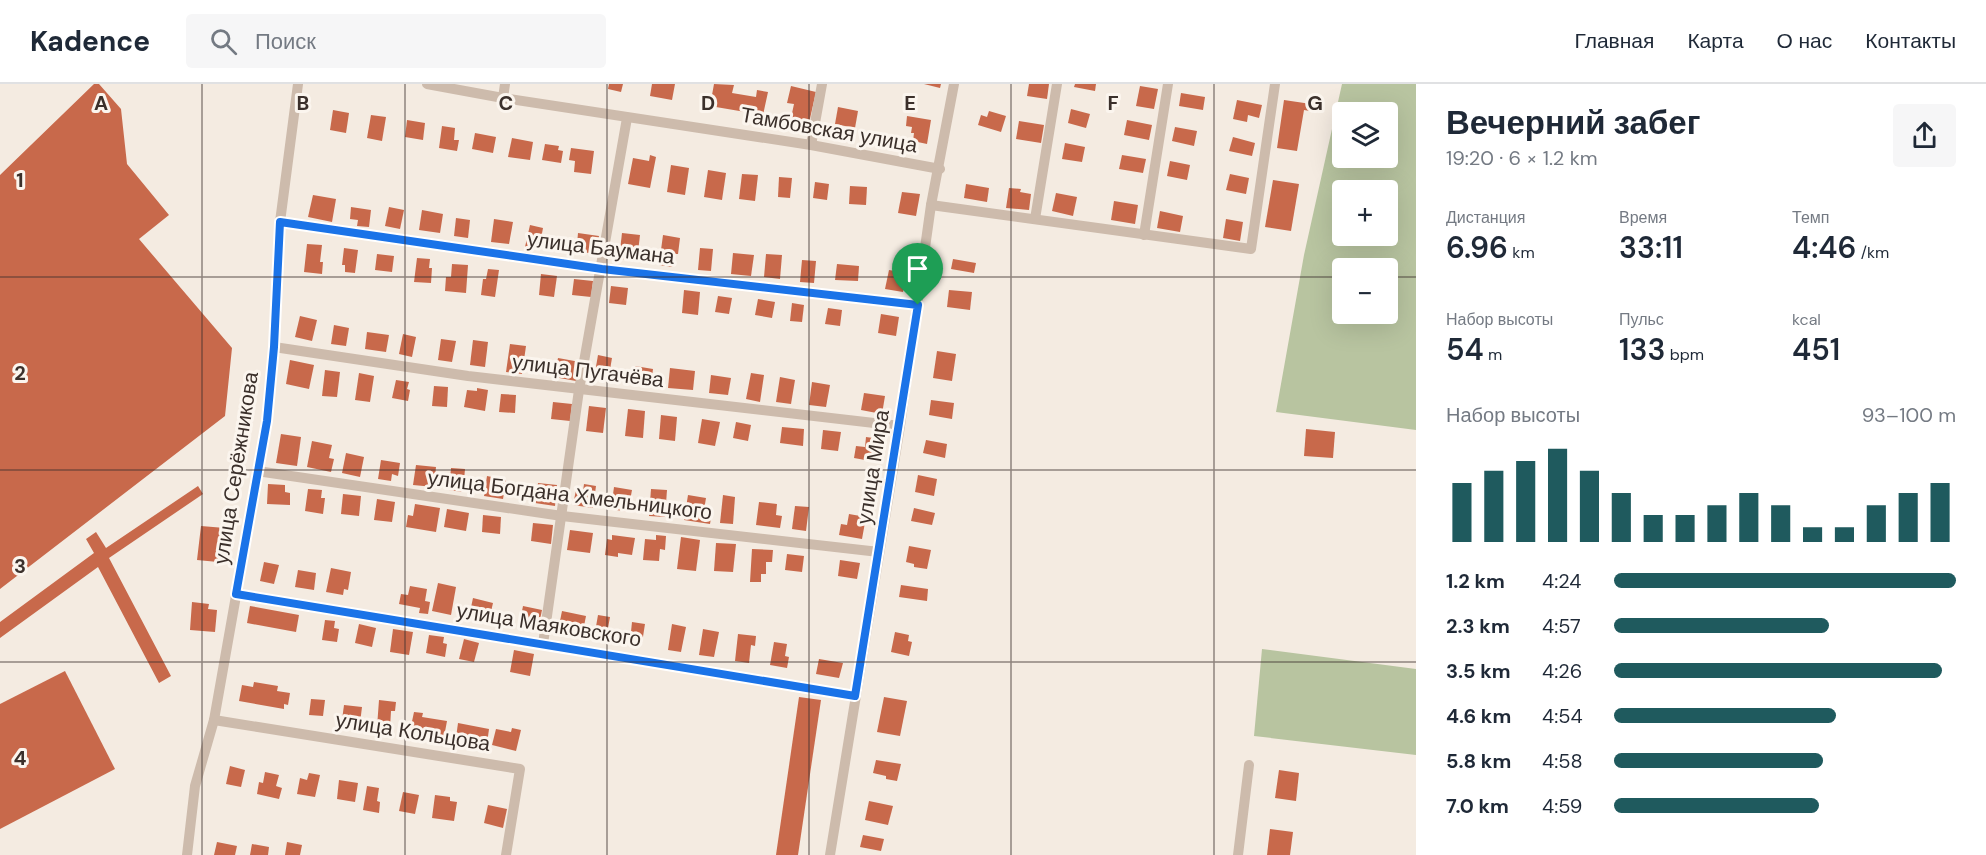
<!DOCTYPE html>
<html lang="ru">
<meta charset="utf-8">
<style>
body{margin:0;font-family:"DM Sans",sans-serif;background:#f6f6f7;color:#1f2937;height:100vh;display:flex;flex-direction:column;font-size:22px;white-space:nowrap}
*{box-sizing:border-box;margin:0}
p{font-size:20px;color:#747a83}
.icon{flex:none;width:33px;height:33px;fill:none;stroke:currentColor;stroke-width:2;stroke-linecap:round;stroke-linejoin:round}
.map{position:relative;flex:1;overflow:hidden}
.sheet{display:flex;flex-direction:column;background:#fff;width:570px}
.sheet>*{flex:none}
.tools{position:absolute;left:1332px;top:18px;display:grid;gap:12px}
.tools a{display:grid;place-items:center;width:66px;height:66px;border-radius:6px;background:#fff;box-shadow:0 6px 24px #0002;font-size:30px}
.pin{position:absolute;display:grid;place-items:center;width:51px;height:51px;color:#fff;margin:-62px -26px;border-radius:50% 50% 50% 0;rotate:-45deg;box-shadow:0 0 6px #0007}
.pin .icon{rotate:45deg}
.round{display:grid;place-items:center;flex:none;width:63px;height:63px;border-radius:6px;background:#f6f6f7}
.summary{display:flex;align-items:center;justify-content:space-between;height:102px;padding:0 30px}
h1{font-size:33px;font-weight:600;line-height:45px}
.figures{display:grid;grid-template-columns:repeat(3,1fr);gap:9px;height:102px;padding:6px 30px}
.figures div{display:grid;align-content:center}
.figures b{font-size:30px;font-weight:600}
.figures small{font-size:16px;font-weight:400}
.figures p{font-size:16px}
.chart{height:168px;padding:12px 30px}
.chart p{display:flex;justify-content:space-between}
.chart svg{width:100%;height:108px;margin-top:6px;stroke:#1f5a5e;stroke-width:6}
ul{padding:0 30px;list-style:none;font-size:20px}
li{display:grid;grid-template-columns:96px 72px 1fr;align-items:center;height:45px}
li i{height:15px;border-radius:8px;background:#1f5a5e}
header{display:flex;align-items:center;gap:36px;box-sizing:border-box;height:84px;padding:0 30px;background:#fff;border-bottom:2px solid #e0e1e3}
header strong{font-size:28px}
nav{display:flex;gap:33px;margin-inline-start:auto;font-size:21px}
.search{width:420px;height:54px;background:#f6f6f7;display:flex;align-items:center;gap:15px;box-sizing:border-box;padding:0 21px;border-radius:6px;color:#747a83;font-size:22px}
main{display:flex;flex:1;min-height:0}
.map>svg:first-child{display:block}
.green{fill:#b8c4a0;fill-rule:evenodd}
.building{fill:#c8694b}
.lines{fill:none;stroke-linecap:round;stroke-linejoin:round}
.minor{stroke:#cdbbac;stroke-width:10}
.route-casing{stroke:#fff;stroke-width:12}
.route{stroke:#1a73e8;stroke-width:8}
.grid{fill:none;stroke:#3b302b;stroke-width:1.5;stroke-opacity:0.55}
.labels{text-anchor:middle;dominant-baseline:central;stroke-width:6;stroke-linejoin:round;paint-order:stroke}
.street-label{font-size:21px;fill:#3b302b;stroke:#fbf5ee}
.grid-label{font-size:20px;text-anchor:middle;font-weight:bold;fill:#3b302b;stroke:#fbf5ee;stroke-width:6;stroke-linejoin:round;paint-order:stroke}
</style>
<header>
<strong>Kadence</strong>
<div class="search"><svg class="icon" aria-label="search" viewBox="0 0 24 24"><circle cx="10" cy="10" r="6"/><path d="M15 15l6 6"/></svg>Поиск</div>
<nav><a>Главная</a><a>Карта</a><a>О нас</a><a>Контакты</a></nav>
</header>
<main>
<div class="map">
<svg width="1416" height="771" viewBox="0 0 1416 771">
<rect width="100%" height="100%" fill="#f4ebe1"/>
<!-- green -->
<g class="green">
<path d="M1342 0H1416V346L1276 328 1304 171ZM1342 28H1388V74H1342ZM1342 106H1388V152H1342ZM1342 184H1388V230H1342Z"/>
<polygon points="1262,565 1416,585 1416,671 1254,652"/>
</g>
<!-- building -->
<g class="building">
<polygon points="94,0 99,0 121,25 127,80 169,131 139,155 232,264 225,332 0,505 0,91"/>
<polygon points="609,0 623,0 621,8 608,5"/>
<polygon points="652,0 675,0 672,16 650,12"/>
<polygon points="714,0 734,1 732,9 756,13 757,6 768,8 763,31 710,22"/>
<polygon points="924,0 941,0 940,4"/>
<polygon points="1029,0 1049,0 1047,15 1027,12"/>
<polygon points="1075,0 1096,0 1095,7 1074,3"/>
<polygon points="791,2 816,8 809,39 791,34 794,20 787,19"/>
<polygon points="1140,2 1158,5 1154,25 1136,22"/>
<polygon points="1181,9 1205,13 1203,26 1179,22"/>
<polygon points="1237,16 1262,21 1259,34 1248,31 1247,38 1233,35"/>
<polygon points="1284,16 1311,20 1310,27 1304,26 1297,67 1277,64"/>
<polygon points="838,23 858,27 855,44 835,40"/>
<polygon points="1071,25 1090,30 1086,44 1068,39"/>
<polygon points="333,26 349,29 346,49 330,46"/>
<polygon points="989,27 1006,32 1001,48 978,41 981,31 987,33"/>
<polygon points="371,31 386,33 382,57 367,54"/>
<polygon points="907,32 931,36 927,60 913,57 914,49 911,49 912,43 906,42"/>
<polygon points="407,36 425,39 423,56 405,53"/>
<polygon points="1127,36 1152,41 1149,56 1124,51"/>
<polygon points="1019,37 1044,41 1041,59 1016,55"/>
<polygon points="442,42 455,44 454,56 459,56 457,67 439,64"/>
<polygon points="1175,43 1197,47 1194,62 1172,57"/>
<polygon points="475,49 496,53 493,69 472,65"/>
<polygon points="1233,53 1255,59 1252,72 1229,67"/>
<polygon points="512,54 533,58 530,76 508,73"/>
<polygon points="1065,59 1085,63 1082,78 1062,75"/>
<polygon points="545,60 559,62 558,66 563,67 561,79 542,76"/>
<polygon points="571,64 594,67 591,90 574,88 575,77 569,76"/>
<polygon points="650,71 656,73 650,104 628,100 633,74 649,77"/>
<polygon points="1122,71 1146,75 1143,89 1119,85"/>
<polygon points="1170,77 1190,81 1187,96 1167,92"/>
<polygon points="671,81 689,84 685,111 667,108"/>
<polygon points="708,86 726,89 722,116 704,113"/>
<polygon points="742,90 758,91 755,117 739,115"/>
<polygon points="1230,90 1249,94 1246,110 1226,106"/>
<polygon points="779,93 792,94 790,114 778,113"/>
<polygon points="1273,96 1299,100 1291,147 1265,143"/>
<polygon points="815,98 829,100 827,116 813,114"/>
<polygon points="966,100 989,104 987,118 964,114"/>
<polygon points="850,102 867,103 866,121 849,120"/>
<polygon points="1009,104 1021,105 1020,108 1031,110 1029,126 1006,124"/>
<polygon points="902,108 920,110 916,132 898,129"/>
<polygon points="1056,109 1077,113 1073,132 1052,127"/>
<polygon points="313,111 336,115 332,138 308,133"/>
<polygon points="1114,117 1138,121 1135,140 1111,136"/>
<polygon points="351,123 371,126 369,143 357,142 358,136 350,135"/>
<polygon points="389,123 404,126 400,145 385,142"/>
<polygon points="422,126 443,130 440,149 419,146"/>
<polygon points="1160,127 1183,132 1180,148 1157,144"/>
<polygon points="456,134 470,136 468,154 454,152"/>
<polygon points="494,135 513,138 509,160 491,158"/>
<polygon points="1226,135 1243,138 1240,157 1223,154"/>
<polygon points="530,141 543,144 539,165 525,163"/>
<polygon points="578,149 599,152 596,170 582,168 583,161 577,160"/>
<polygon points="622,149 640,151 637,177 619,175"/>
<polygon points="663,151 680,154 678,170 675,170 673,183 659,181"/>
<polygon points="307,160 322,161 320,178 323,178 322,190 304,188"/>
<polygon points="344,164 358,166 355,189 345,188 345,181 342,181"/>
<polygon points="700,164 713,165 711,187 698,186"/>
<polygon points="733,169 754,171 751,192 731,190"/>
<polygon points="377,170 394,172 392,188 375,186"/>
<polygon points="766,170 782,171 780,195 764,193"/>
<polygon points="417,174 430,175 429,184 432,184 431,199 414,198"/>
<polygon points="953,175 976,179 974,189 951,185"/>
<polygon points="802,176 816,177 814,199 800,198"/>
<polygon points="452,180 468,181 466,209 445,207 446,193 451,193"/>
<polygon points="837,180 859,182 858,197 835,196"/>
<polygon points="488,185 499,186 495,213 481,211 483,195 486,195"/>
<polygon points="889,186 906,189 903,208 885,205"/>
<polygon points="541,190 557,192 554,213 539,211"/>
<polygon points="574,195 593,197 591,213 572,211"/>
<polygon points="611,202 628,204 626,221 609,219"/>
<polygon points="684,206 700,208 698,231 682,229"/>
<polygon points="949,206 972,208 970,226 947,223"/>
<polygon points="718,212 732,214 729,230 715,228"/>
<polygon points="758,215 775,218 772,234 755,231"/>
<polygon points="792,219 804,221 802,238 790,237"/>
<polygon points="828,224 842,226 840,242 825,240"/>
<polygon points="881,230 899,233 896,252 878,249"/>
<polygon points="300,232 317,236 312,257 295,253"/>
<polygon points="334,241 349,244 346,262 331,260"/>
<polygon points="367,248 389,251 386,268 365,265"/>
<polygon points="403,250 416,253 412,273 399,270"/>
<polygon points="441,255 456,257 452,278 438,276"/>
<polygon points="473,256 488,258 485,283 470,281"/>
<polygon points="510,260 526,262 522,290 506,288"/>
<polygon points="937,267 956,270 952,297 933,294"/>
<polygon points="598,271 612,274 608,297 594,294"/>
<polygon points="558,274 580,278 576,297 554,293"/>
<polygon points="290,276 314,281 309,305 286,300"/>
<polygon points="635,282 653,285 651,302 632,299"/>
<polygon points="670,284 695,287 693,306 668,304"/>
<polygon points="325,286 340,288 337,313 322,312"/>
<polygon points="359,289 374,292 370,318 355,316"/>
<polygon points="751,289 764,291 760,318 746,315"/>
<polygon points="711,291 731,294 728,311 709,309"/>
<polygon points="780,293 795,296 791,320 776,318"/>
<polygon points="396,296 409,298 407,305 410,306 408,317 392,314"/>
<polygon points="812,298 830,301 826,323 809,321"/>
<polygon points="434,302 448,303 447,323 432,322"/>
<polygon points="477,304 488,306 485,327 464,323 467,306 477,307"/>
<polygon points="864,309 885,312 882,330 861,326"/>
<polygon points="501,310 516,311 515,329 499,328"/>
<polygon points="931,316 954,319 952,335 929,331"/>
<polygon points="553,318 572,320 570,337 551,335"/>
<polygon points="589,322 606,324 603,349 586,347"/>
<polygon points="628,325 645,327 643,354 625,352"/>
<polygon points="661,331 677,333 675,357 659,355"/>
<polygon points="702,335 720,338 715,362 698,359"/>
<polygon points="736,338 751,341 748,357 733,354"/>
<polygon points="782,343 804,345 803,362 780,359"/>
<polygon points="1306,345 1335,348 1333,374 1304,372"/>
<polygon points="823,346 841,348 838,367 821,365"/>
<polygon points="281,350 301,353 297,382 276,379"/>
<polygon points="866,353 880,355 876,378 854,374 856,362 865,363"/>
<polygon points="926,356 947,360 945,374 923,369"/>
<polygon points="312,357 332,361 329,374 334,375 331,388 307,383"/>
<polygon points="346,369 364,373 360,393 342,389"/>
<polygon points="381,376 400,379 398,392 392,390 391,397 378,395"/>
<polygon points="416,381 436,383 434,403 413,401"/>
<polygon points="451,384 465,385 463,408 449,406"/>
<polygon points="918,391 937,395 934,412 915,408"/>
<polygon points="487,392 506,396 503,415 484,412"/>
<polygon points="538,399 557,401 555,422 535,419"/>
<polygon points="268,400 285,401 285,408 290,409 290,421 267,420"/>
<polygon points="584,400 596,402 593,424 573,421 576,406 583,407"/>
<polygon points="198,402 203,410 109,474 171,592 159,599 98,483 0,554 0,538 94,469 86,455 96,448 106,464"/>
<polygon points="614,403 632,406 628,428 611,425"/>
<polygon points="308,405 322,406 321,414 325,414 323,430 305,427"/>
<polygon points="651,405 667,406 665,433 649,432"/>
<polygon points="343,410 361,412 359,432 341,430"/>
<polygon points="688,411 706,414 704,426 712,428 710,440 684,436"/>
<polygon points="723,411 735,413 733,440 720,439"/>
<polygon points="377,415 395,418 392,438 374,436"/>
<polygon points="759,418 777,420 776,431 782,432 780,444 756,441"/>
<polygon points="415,420 440,424 436,448 406,443 408,431 413,432"/>
<polygon points="795,422 809,423 806,447 792,445"/>
<polygon points="914,424 935,429 932,441 911,437"/>
<polygon points="447,425 469,429 466,447 444,443"/>
<polygon points="849,430 866,433 862,455 839,451 841,440 847,441"/>
<polygon points="483,431 501,433 500,450 482,448"/>
<polygon points="533,439 553,441 551,460 531,457"/>
<polygon points="201,442 225,444 222,473 218,473 218,478 197,476"/>
<polygon points="570,446 593,449 590,469 567,466"/>
<polygon points="612,451 635,454 632,471 618,469 618,473 605,471 607,455 612,456"/>
<polygon points="656,451 666,452 665,466 660,465 659,477 643,476 645,455 656,456"/>
<polygon points="681,453 700,456 696,487 677,485"/>
<polygon points="716,459 736,460 733,488 714,487"/>
<polygon points="909,462 931,466 927,485 914,483 914,480 906,478"/>
<polygon points="752,465 773,466 772,478 766,478 766,490 761,490 761,498 750,498"/>
<polygon points="787,470 804,472 802,488 785,486"/>
<polygon points="840,476 860,479 857,495 838,492"/>
<polygon points="264,478 279,481 274,500 260,497"/>
<polygon points="331,484 351,488 348,506 344,505 343,511 326,508"/>
<polygon points="298,486 316,489 314,506 295,503"/>
<polygon points="438,499 456,503 451,531 432,527"/>
<polygon points="901,501 928,505 927,517 899,513"/>
<polygon points="410,502 427,505 425,517 430,518 428,530 419,529 420,524 399,520 401,510 408,511"/>
<polygon points="473,514 493,519 489,536 471,532 473,528 470,528"/>
<polygon points="192,518 209,520 208,525 217,526 215,548 190,546"/>
<polygon points="250,522 299,531 296,548 247,539"/>
<polygon points="523,522 542,526 538,545 519,542"/>
<polygon points="562,527 586,532 582,552 558,547"/>
<polygon points="598,531 610,533 608,544 611,544 608,557 594,554"/>
<polygon points="325,536 335,537 334,544 339,545 337,558 322,556"/>
<polygon points="632,538 645,540 642,559 630,557"/>
<polygon points="359,540 376,544 372,563 355,559"/>
<polygon points="672,540 686,543 681,568 668,566"/>
<polygon points="393,545 413,548 409,571 390,568"/>
<polygon points="703,545 719,548 714,573 699,571"/>
<polygon points="895,548 909,551 908,557 912,558 909,572 891,568"/>
<polygon points="738,550 756,552 755,562 751,561 749,579 735,577"/>
<polygon points="429,551 444,553 443,559 447,560 445,573 426,569"/>
<polygon points="464,555 479,559 474,578 459,575"/>
<polygon points="774,558 787,560 785,572 789,573 787,584 770,581"/>
<polygon points="514,566 534,570 530,592 510,588"/>
<polygon points="819,575 843,579 839,594 816,590"/>
<polygon points="65,587 115,685 0,745 0,620"/>
<polygon points="254,598 278,602 277,607 290,609 288,621 284,620 284,625 239,617 242,601 253,603"/>
<polygon points="799,613 821,616 798,771 776,771"/>
<polygon points="884,613 907,617 900,652 877,648"/>
<polygon points="311,615 325,616 323,632 309,631"/>
<polygon points="379,616 396,618 395,627 391,627 390,644 377,643"/>
<polygon points="344,621 362,623 360,639 342,636"/>
<polygon points="414,628 423,629 422,633 447,637 444,653 410,647"/>
<polygon points="458,639 489,645 487,660 456,654"/>
<polygon points="512,644 521,646 516,667 492,661 496,645 511,648"/>
<polygon points="876,676 901,680 897,697 886,695 886,692 873,689"/>
<polygon points="230,682 245,686 241,703 226,700"/>
<polygon points="1279,686 1299,689 1296,717 1275,714"/>
<polygon points="265,688 279,691 276,702 282,704 279,715 257,710 259,698 263,699"/>
<polygon points="309,689 320,691 315,713 297,710 300,694 307,696"/>
<polygon points="339,696 358,699 355,718 337,715"/>
<polygon points="367,702 379,704 377,717 380,718 379,729 363,726"/>
<polygon points="403,708 419,711 415,730 399,727"/>
<polygon points="435,711 450,713 450,717 457,718 454,737 432,734"/>
<polygon points="869,717 893,722 888,741 865,736"/>
<polygon points="488,721 507,725 503,744 484,739"/>
<polygon points="1270,745 1293,748 1290,771 1267,771"/>
<polygon points="863,751 884,755 881,767 860,763"/>
<polygon points="217,758 237,762 235,771 214,771"/>
<polygon points="287,758 302,761 300,771 285,771"/>
<polygon points="252,760 269,763 268,771 250,771"/>
</g>
<g class="lines">
<!-- minor -->
<g class="minor">
<polyline points="427,0 503,14 811,61 940,85"/>
<polyline points="503,14 505,0"/>
<polyline points="811,61 822,0"/>
<polyline points="931,121 1251,165 1275,0"/>
<polyline points="1035,135 1057,0"/>
<polyline points="280,138 602,185 918,221"/>
<polyline points="1144,151 1168,0"/>
<polyline points="274,263 468,292 900,342"/>
<polyline points="257,387 562,432 879,468"/>
<polyline points="236,510 855,612"/>
<polyline points="543,560 579,306 627,34"/>
<polyline points="214,636 520,685 506,771"/>
<polyline points="187,771 195,702 214,636 267,337 274,263 280,138 298,0"/>
<polyline points="830,771 900,342 931,121 954,0"/>
<polyline points="1238,771 1249,681"/>
</g>
</g>
<g class="lines">
<!-- route casing -->
<g class="route-casing">
<polygon id="route" points="280,138 602,185 918,221 855,612 236,510 267,337 274,263"/>
</g>
<!-- route -->
<use href="#route" class="route"/>
</g>
<!-- grid -->
<path class="grid" d="M202 0V771M405 0V771M607 0V771M809 0V771M1011 0V771M1214 0V771M0 193H1342M1388 193H1416M0 386H1416M0 578H1416"/>
<g class="labels">
<!-- street labels -->
<g class="street-label">
<text transform="translate(829 46) rotate(10)">Тамбовская улица</text>
<text transform="translate(601 164) rotate(7)">улица Баумана</text>
<text transform="translate(588 287) rotate(7)">улица Пугачёва</text>
<text transform="translate(873 383) rotate(-81)">улица Мира</text>
<text transform="translate(236 384) rotate(-81)">улица Серёжникова</text>
<text transform="translate(570 411) rotate(7)">улица Богдана Хмельницкого</text>
<text transform="translate(549 541) rotate(9)">улица Маяковского</text>
<text transform="translate(413 648) rotate(9)">улица Кольцова</text>
</g>
</g>
<g class="grid-label">
<text x="101" y="26">A</text>
<text x="303" y="26">B</text>
<text x="506" y="26">C</text>
<text x="708" y="26">D</text>
<text x="910" y="26">E</text>
<text x="1113" y="26">F</text>
<text x="1315" y="26">G</text>
<text x="20" y="103">1</text>
<text x="20" y="296">2</text>
<text x="20" y="489">3</text>
<text x="20" y="681">4</text>
</g>
</svg>
<div class="tools">
<a><svg class="icon" aria-label="layers" viewBox="0 0 24 24"><path d="M12 4l9 5-9 5-9-5zM3 14l9 5 9-5"/></svg></a>
<a>+</a>
<a>−</a>
</div>
<div class="pin" style="left:918px;top:221px;background:#1e9e55"><svg class="icon" aria-label="arrive" viewBox="0 0 24 24"><path d="M6 21V4h12l-3 4 3 4H6"/></svg></div>
</div>
<section class="sheet">
<div class="summary"><div><h1>Вечерний забег</h1><p>19:20 · 6 × 1.2 km</p></div><a class="round"><svg class="icon" aria-label="share" viewBox="0 0 24 24"><path d="M12 15V3M7 8l5-5 5 5M5 13v7h14v-7"/></svg></a></div>
<div class="figures">
<div><p>Дистанция</p><b>6.96<small> km</small></b></div>
<div><p>Время</p><b>33:11</b></div>
<div><p>Темп</p><b>4:46<small> /km</small></b></div>
</div>
<div class="figures">
<div><p>Набор высоты</p><b>54<small> m</small></b></div>
<div><p>Пульс</p><b>133<small> bpm</small></b></div>
<div><p>kcal</p><b>451</b></div>
</div>
<div class="chart"><p><span>Набор высоты</span>93–100 m</p>
<svg viewBox="0 0 160 44" preserveAspectRatio="none"><path d="M5 44V20M15 44V15M25 44V11M35 44V6M45 44V15M55 44V24M65 44V33M75 44V33M85 44V29M95 44V24M105 44V29M115 44V38M125 44V38M135 44V29M145 44V24M155 44V20"/></svg>
</div>
<ul>
<li><b>1.2 km</b>4:24<i style="width:100%"></i></li>
<li><b>2.3 km</b>4:57<i style="width:63%"></i></li>
<li><b>3.5 km</b>4:26<i style="width:96%"></i></li>
<li><b>4.6 km</b>4:54<i style="width:65%"></i></li>
<li><b>5.8 km</b>4:58<i style="width:61%"></i></li>
<li><b>7.0 km</b>4:59<i style="width:60%"></i></li>
</ul>
</section>
</main>
